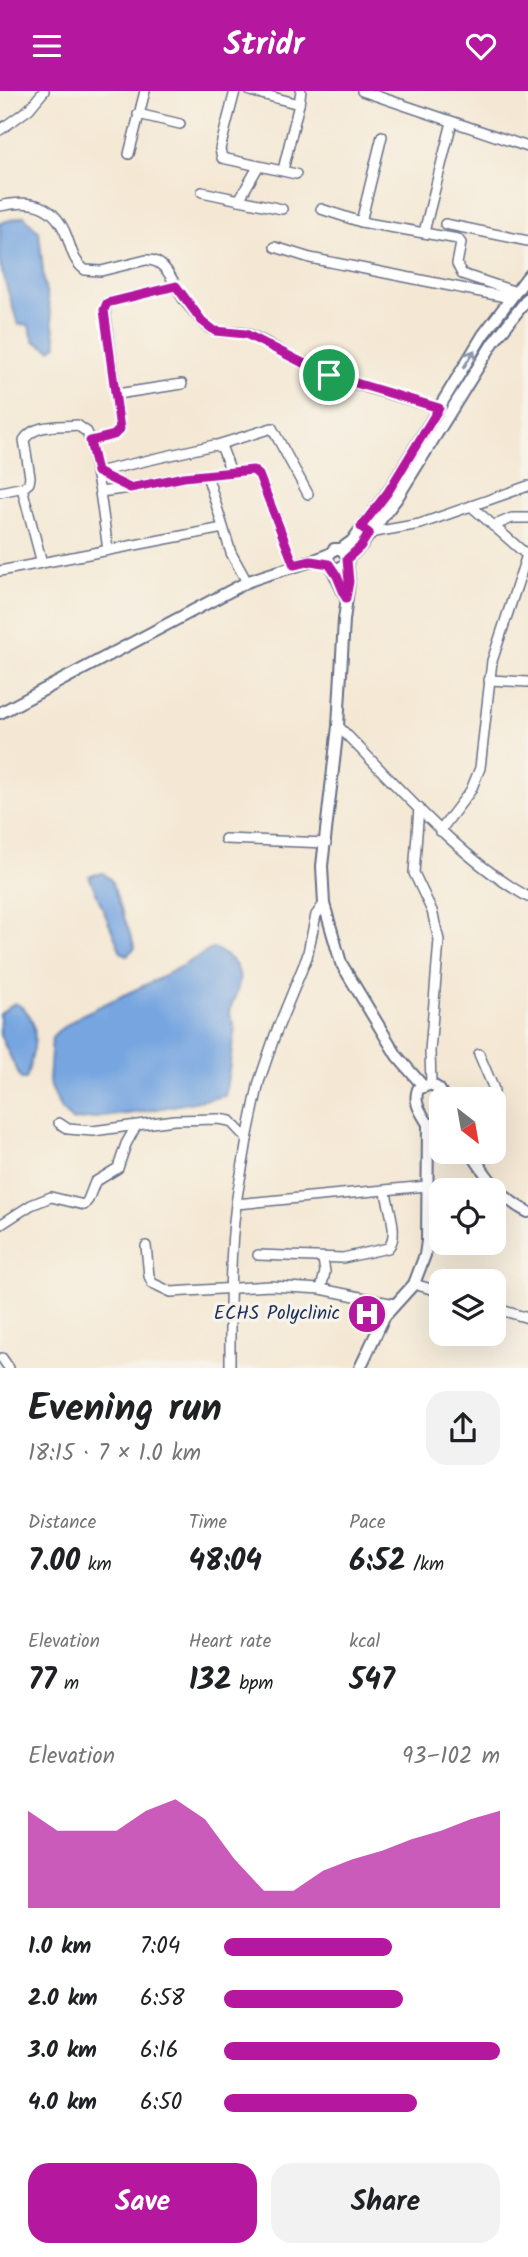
<!DOCTYPE html>
<meta charset="utf-8">
<style>
body{margin:0;font-family:Kalam,sans-serif;background:#f2f2f2;color:#202124;height:100vh;display:flex;flex-direction:column;font-size:26px;white-space:nowrap}
*{box-sizing:border-box;margin:0}
p{font-size:23px;color:#757577}
.icon{flex:none;width:38px;height:38px;fill:none;stroke:currentColor;stroke-width:2;stroke-linecap:round;stroke-linejoin:round}
.map{position:relative;height:1277px;overflow:hidden}
.side{display:flex;flex-direction:column;background:#fff;flex:1}
.side>*{flex:none}
.needle{width:46px;rotate:149deg}
.fabs{position:absolute;left:429px;top:996px;display:grid;gap:14px}
.fabs a{display:grid;place-items:center;width:77px;height:77px;border-radius:14px;background:#fff;box-shadow:0 7px 28px #0002;font-size:35px}
.pin{position:absolute;display:grid;place-items:center;width:60px;height:60px;color:#fff;margin:-30px;border:4px solid #fff;border-radius:50%;box-shadow:0 2px 7px #0007}
.round{display:grid;place-items:center;flex:none;width:74px;height:74px;border-radius:21px;background:#f2f2f2}
.overview{display:flex;align-items:center;justify-content:space-between;height:119px;padding:0 28px}
h1{font-size:38px;font-weight:800;line-height:52px}
.stats{display:grid;grid-template-columns:repeat(3,1fr);gap:10px;height:119px;padding:7px 28px}
.stats div{display:grid;align-content:center}
.stats b{font-size:30px;font-weight:800}
.stats small{font-size:19px;font-weight:400}
.stats p{font-size:19px}
.chart{height:196px;padding:14px 28px}
.chart p{display:flex;justify-content:space-between}
.chart svg{width:100%;height:126px;margin-top:7px;fill:#b5179e;opacity:.7}
.primary-button{display:flex;gap:14px;margin-top:auto;padding:14px 28px}
.primary-button a{flex:1;height:80px;border-radius:21px;background:#b5179e;color:#fff;font-size:28px;font-weight:800;line-height:80px;text-align:center}
.primary-button a+a{background:#f2f2f2;color:#202124}
ul{padding:0 28px;list-style:none;font-size:23px}
li{display:grid;grid-template-columns:112px 84px 1fr;align-items:center;height:52px}
li i{height:18px;border-radius:9px;background:#b5179e}
header{display:flex;justify-content:space-between;align-items:center;height:91px;padding:0 28px;background:#b5179e;color:#fff;font-size:32px;font-weight:800}
.map>svg:first-child{display:block}
.water{fill:#76a5e0;stroke:#486a9f;stroke-width:2}
.lines{fill:none;stroke-linecap:round;stroke-linejoin:round}
.minor-casing{stroke:#677087;stroke-width:12}
.major-casing{stroke:#677087;stroke-width:14}
.minor{stroke:#fff;stroke-width:9}
.major{stroke:#fff;stroke-width:10}
.oneway{stroke:#8d97ae}
.route-casing{stroke:#fff;stroke-width:14}
.route{stroke:#b5179e;stroke-width:9}
.labels{text-anchor:middle;dominant-baseline:central;stroke-width:7;stroke-linejoin:round;paint-order:stroke}
.poi-label{font-size:19px;fill:#1b2f5e;stroke:#f7f3e8;text-anchor:end}
</style>
<header><svg class="icon" aria-label="menu" viewBox="0 0 24 24"><path d="M4 6h16M4 12h16M4 18h16"/></svg>Stridr<svg class="icon" aria-label="heart" viewBox="0 0 24 24"><path d="M12 20l-8-8c-3-5 5-10 8-4 3-6 11-1 8 4z"/></svg></header>
<div class="map">
<svg width="528" height="1277" viewBox="0 0 528 1277">
<rect width="100%" height="100%" fill="#f7f3e8"/>
<filter id="ink" filterUnits="userSpaceOnUse"><feTurbulence type="fractalNoise" baseFrequency=".0143" numOctaves="2"/><feDisplacementMap in="SourceGraphic" scale="14" xChannelSelector="R" yChannelSelector="G"/><feConvolveMatrix kernelMatrix="1 2 1 2 8 2 1 2 1" color-interpolation-filters="sRGB"/></filter>
<filter id="wash" filterUnits="userSpaceOnUse"><feTurbulence type="fractalNoise" baseFrequency=".00686" numOctaves="4" result="noise"/><feDisplacementMap in="SourceGraphic" scale="28" xChannelSelector="R" yChannelSelector="G"/><feGaussianBlur stdDeviation="1.57" result="paint"/><feColorMatrix in="noise" values="0 0 0 0 0 0 0 0 0 0 0 0 0 0 0 0 0 1.4 0 .05"/><feComposite in="paint" operator="in"/></filter>
<g filter="url(#wash)">
<rect width="100%" height="100%" fill="#f4e8d4"/>
<!-- water -->
<g class="water">
<polygon points="24,125 39,141 44,191 57,254 51,259 34,250 28,233 18,234 0,173 0,132"/>
<polygon points="103,782 111,789 135,857 127,864 121,861 89,785"/>
<path d="M214 857C247 876 243 888 229 920L235 938 225 1005 141 1021 73 1030 61 1019 49 991 52 946 58 940 81 924 158 888Z"/>
<path d="M15 912C45 927 34 962 26 988H21L0 944V923Z"/>
</g>
</g>
<g filter="url(#ink)">
<g class="lines">
<!-- minor casing -->
<g class="minor-casing">
<g id="minor">
<polyline points="235,0 220,58 222,67 296,83"/>
<polyline points="250,0 299,13 283,79"/>
<polyline points="362,0 528,56"/>
<polyline points="299,13 301,0"/>
<polyline points="138,23 180,33"/>
<polyline points="0,39 29,18 44,0"/>
<polyline points="129,63 145,0"/>
<polyline points="202,101 282,118"/>
<polyline points="239,109 258,76"/>
<path d="M0 115C31 108 55 113 67 146 72 159 73 170 85 179L101 180 146 169C167 167 174 195 184 209 191 218 200 229 209 237 221 245 233 239 245 242 265 248 287 266 307 274 348 293 395 305 439 317"/>
<polyline points="321,118 361,131 458,148 461,152 457,173 462,183 516,201"/>
<polyline points="361,131 382,45"/>
<polyline points="445,133 528,150"/>
<polyline points="424,141 452,31"/>
<polyline points="275,156 310,167 511,207"/>
<polyline points="117,303 182,293"/>
<polyline points="90,350 114,344 120,338 105,219 107,212 176,195"/>
<polyline points="217,354 272,337 308,403"/>
<polyline points="97,381 214,354 222,357 231,381"/>
<polyline points="97,381 130,397"/>
<polyline points="207,384 231,462 247,491"/>
<polyline points="22,397 42,472"/>
<path d="M0 401 24 396 29 392 30 386 24 349C35 332 59 336 77 334L87 341 90 350 100 401 108 459"/>
<polyline points="100,401 130,397 184,386 253,379 259,384 294,474"/>
<polyline points="471,415 528,465"/>
<polyline points="493,435 512,427 528,427"/>
<polyline points="369,442 420,433 528,395"/>
<polyline points="0,480 223,437"/>
<polyline points="489,589 528,591"/>
<path d="M338 635C395 692 458 767 528 806"/>
<polyline points="419,717 414,782 432,820 439,849 430,960 431,993"/>
<polyline points="440,740 471,699 480,677 492,570 527,464"/>
<polyline points="225,748 326,752"/>
<polyline points="479,963 493,996 494,1000 488,1008"/>
<path d="M59 1032 68 1038 93 1040 174 1029 218 1028 230 1030 247 1048C244 1070 239 1091 236 1113 229 1167 230 1222 230 1277"/>
<polyline points="247,1048 259,991 275,944 307,866 316,824 324,813"/>
<polyline points="236,1113 427,1095"/>
<polyline points="0,1134 31,1114 51,1106 84,1114 88,1109 95,1091 118,1077 126,1053 136,1035"/>
<polyline points="146,1155 149,1185 152,1192 171,1201 270,1195 321,1198 394,1213"/>
<path d="M258 1164 343 1167 388 1157C400 1145 388 1116 386 1101"/>
<polyline points="414,1193 441,1201"/>
<polyline points="321,1198 325,1181 323,1168"/>
<polyline points="494,1217 528,1227"/>
<polyline points="2,1267 9,1277"/>
</g>
</g>
<!-- major casing -->
<g class="major-casing">
<g id="major">
<polyline points="341,458 352,450 388,401 483,244 528,185"/>
<polyline points="347,468 360,456 397,407 493,252 528,207"/>
<polyline points="347,471 340,477 334,477 329,473 328,465 334,458 341,458 347,465 349,491 344,529 338,635 322,775 324,813 341,872 397,965 423,995"/>
<polyline points="331,475 346,507"/>
<path d="M0 622 247 491C273 480 304 475 329 463"/>
<path d="M441 1033H428C421 1021 413 1012 418 998L431 993 439 998 445 1008"/>
<path d="M470 1060C486 1085 501 1108 528 1121"/>
<polyline points="360,1277 384,1226 414,1193 425,1164 427,1150 428,1033"/>
</g>
</g>
<!-- minor -->
<use href="#minor" class="minor"/>
<!-- major -->
<use href="#major" class="major"/>
</g>
<!-- one-way arrows -->
<defs><path id="oneway-shaft" d="M-6 0H5M1.5-3L5.5 0L1.5 3" fill="none" stroke-width="1.6" stroke-linecap="round" stroke-linejoin="round" transform="scale(1.75)"/></defs>
<use class="oneway" href="#oneway-shaft" transform="translate(469 268) rotate(-58)"/>
</g>
<g class="lines" filter="url(#ink)">
<!-- route casing -->
<g class="route-casing">
<polygon id="route" points="176,195 202,230 215,240 246,243 307,274 329,284 439,317 388,401 361,436 369,442 360,456 347,468 349,491 346,507 337,485 329,473 311,470 294,474 259,384 253,379 184,386 130,397 97,381 90,350 114,344 120,338 104,219 107,212"/>
</g>
<!-- route -->
<use href="#route" class="route"/>
</g>
<!-- icons -->
<defs>
<g id="hospital-disc" transform="scale(2.0125)"><circle r="9.5" fill="#b5179e" stroke="#f7f3e8"/><path d="M-5-5h3v3.5h4V-5h3V5h-3V1.5h-4V5h-3Z" fill="#fff"/></g>
</defs>
<g fill-rule="evenodd">
<use href="#hospital-disc" x="367" y="1223"/>
</g>
<g class="labels">
<!-- poi labels -->
<g class="poi-label">
<text x="340" y="1223">ECHS Polyclinic</text>
</g>
</g>
</svg>
<div class="fabs">
<a><svg class="needle" viewBox="-14 -14 28 28"><path d="M0-13l5 13h-10z" fill="#e53935"/><path d="M0 13l5-13h-10z" fill="#757577"/></svg></a>
<a><svg class="icon" aria-label="locate" viewBox="0 0 24 24"><circle cx="12" cy="12" r="6"/><path d="M12 2v4M12 18v4M2 12h4M18 12h4"/></svg></a>
<a><svg class="icon" aria-label="layers" viewBox="0 0 24 24"><path d="M12 4l9 5-9 5-9-5zM3 14l9 5 9-5"/></svg></a>
</div>
<div class="pin" style="left:329px;top:284px;background:#1e9e55"><svg class="icon" aria-label="arrive" viewBox="0 0 24 24"><path d="M6 21V4h12l-3 4 3 4H6"/></svg></div>
</div>
<section class="side">
<div class="overview"><div><h1>Evening run</h1><p>18:15 · 7 × 1.0 km</p></div><a class="round"><svg class="icon" aria-label="share" viewBox="0 0 24 24"><path d="M12 15V3M7 8l5-5 5 5M5 13v7h14v-7"/></svg></a></div>
<div class="stats">
<div><p>Distance</p><b>7.00<small> km</small></b></div>
<div><p>Time</p><b>48:04</b></div>
<div><p>Pace</p><b>6:52<small> /km</small></b></div>
</div>
<div class="stats">
<div><p>Elevation</p><b>77<small> m</small></b></div>
<div><p>Heart rate</p><b>132<small> bpm</small></b></div>
<div><p>kcal</p><b>547</b></div>
</div>
<div class="chart"><p><span>Elevation</span>93–102 m</p>
<svg viewBox="0 0 160 44" preserveAspectRatio="none"><path d="M0 44V10L10 17L20 17L30 17L40 10L50 6L60 13L70 27L80 38L90 38L100 31L110 27L120 24L130 20L140 17L150 13L160 10V44z"/></svg>
</div>
<ul>
<li><b>1.0 km</b>7:04<i style="width:61%"></i></li>
<li><b>2.0 km</b>6:58<i style="width:65%"></i></li>
<li><b>3.0 km</b>6:16<i style="width:100%"></i></li>
<li><b>4.0 km</b>6:50<i style="width:70%"></i></li>
</ul>
<div class="primary-button"><a>Save</a><a>Share</a></div>
</section>
